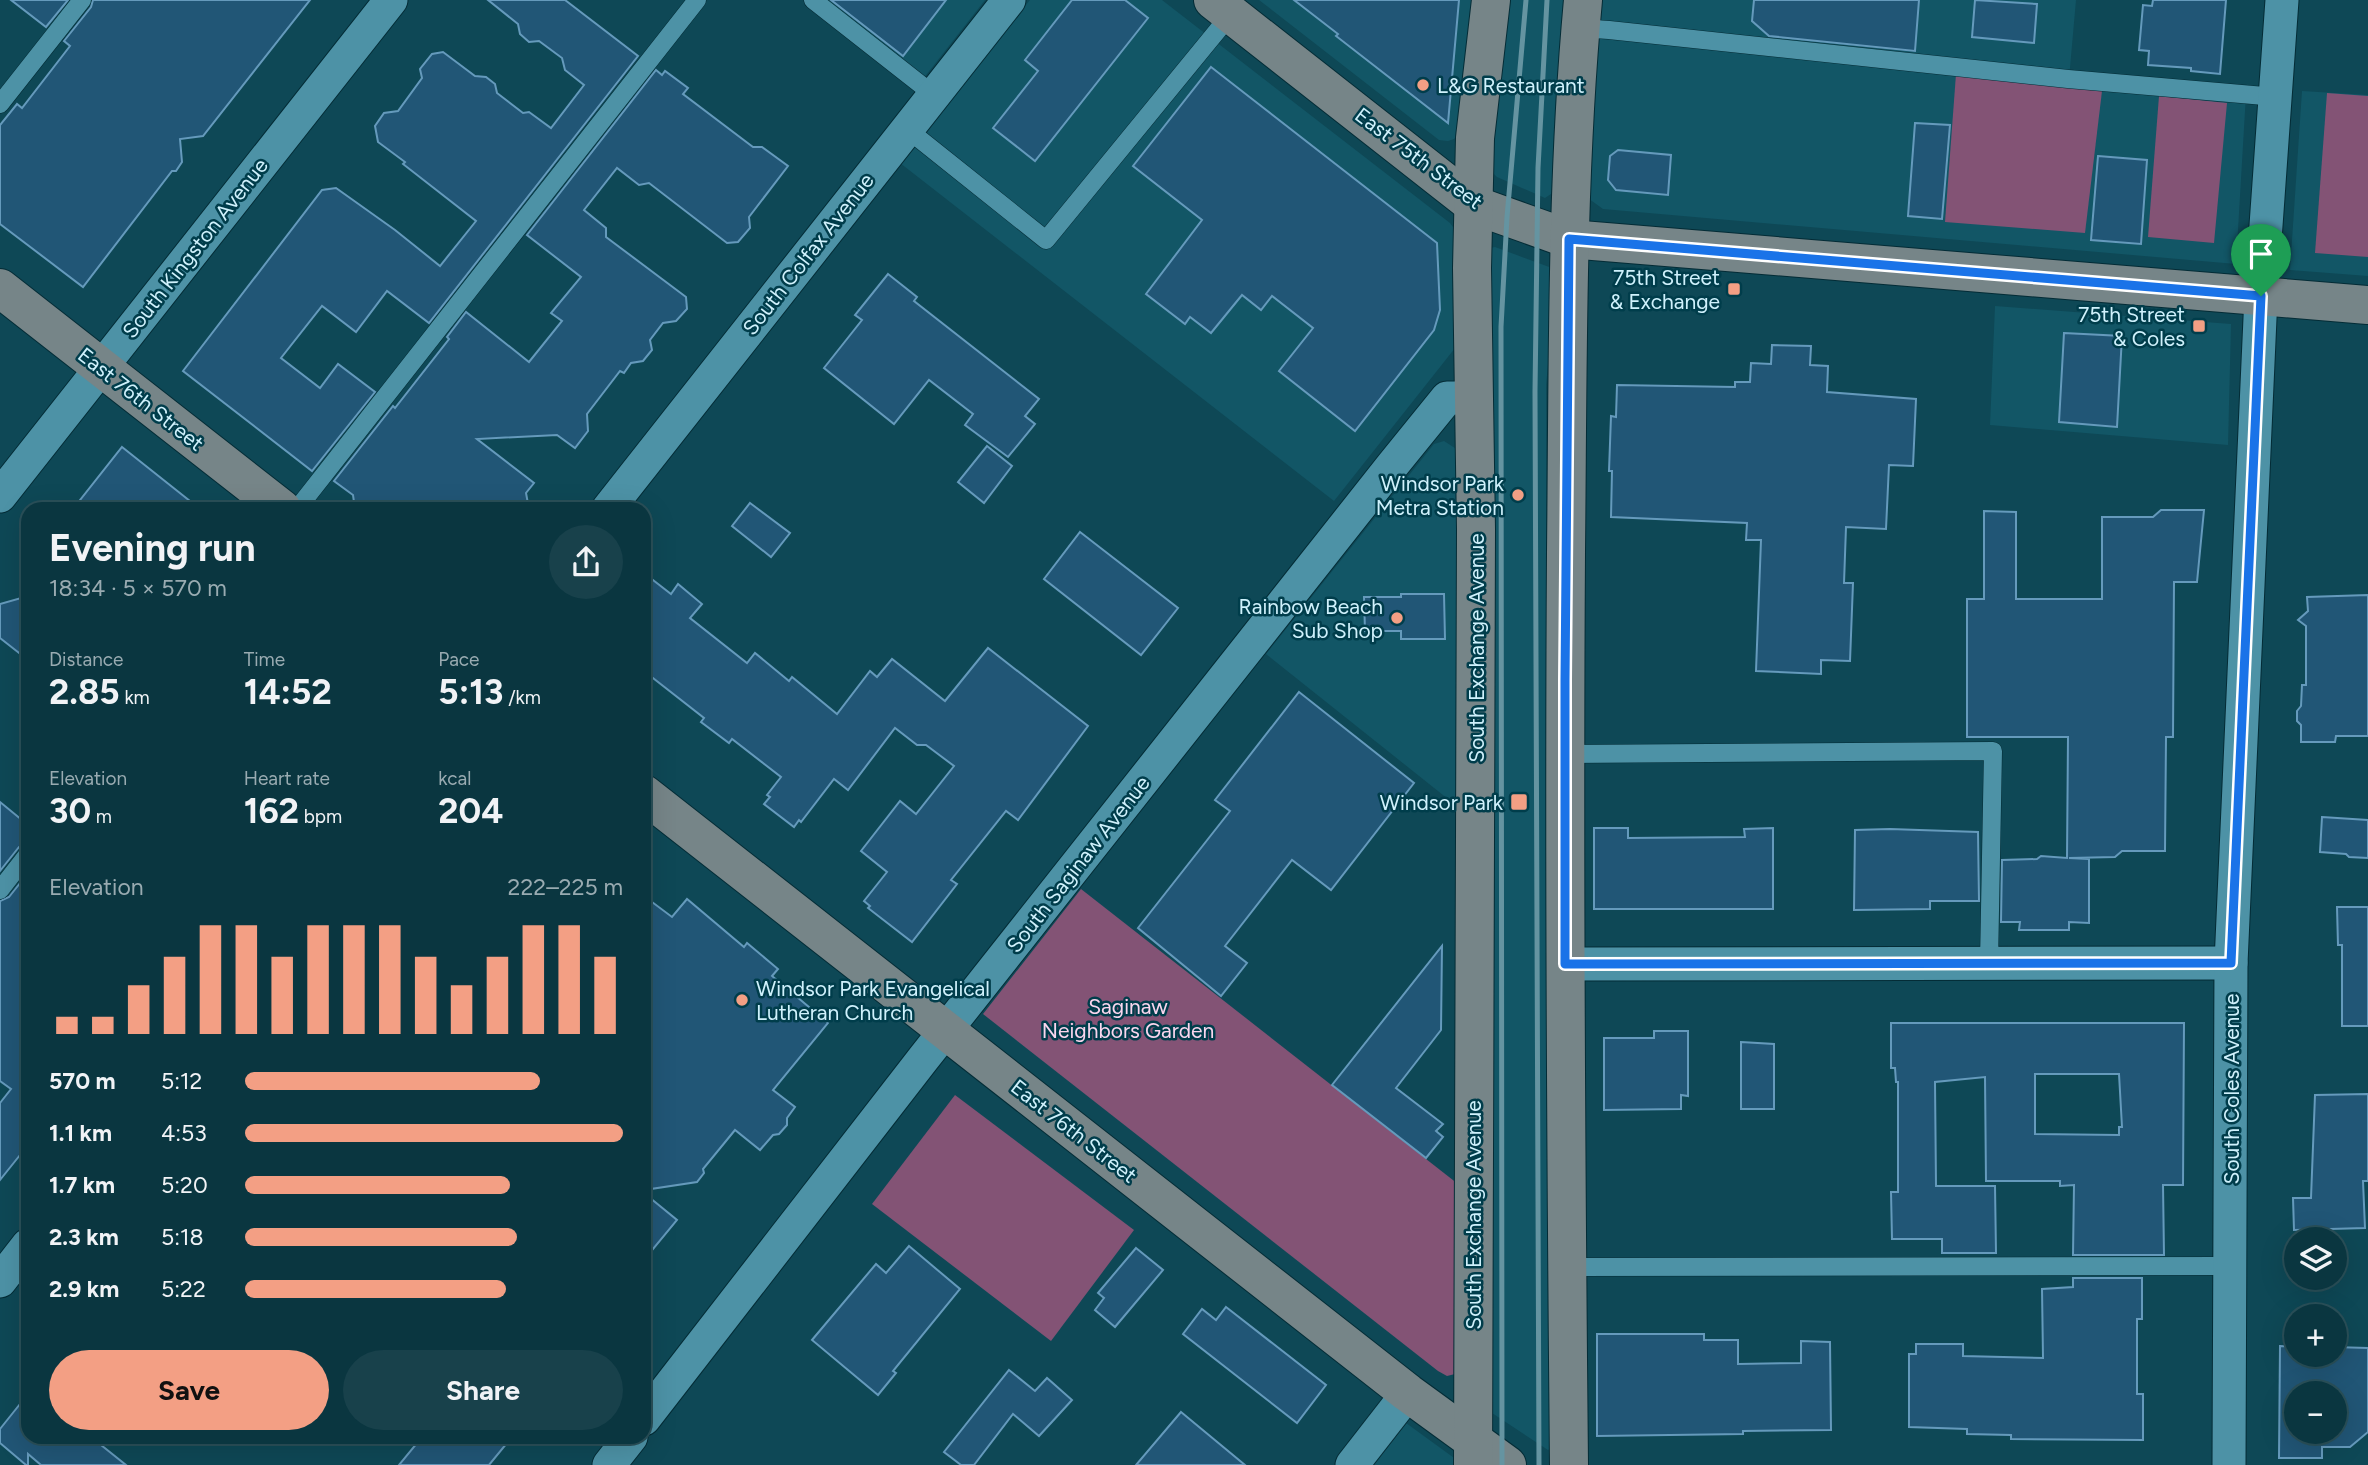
<!DOCTYPE html>
<meta charset="utf-8">
<style>
body{margin:0;font-family:Figtree,sans-serif;background:#18414b;color:#f1f3f6;height:100vh;display:flex;flex-direction:column;font-size:26px;white-space:nowrap}
*{box-sizing:border-box;margin:0}
p{font-size:23px;color:#99abb1}
.icon{flex:none;width:38px;height:38px;fill:none;stroke:currentColor;stroke-width:2;stroke-linecap:round;stroke-linejoin:round}
.map{position:relative;flex:1;overflow:hidden}
.side{position:absolute;left:21px;top:502px;width:630px;height:942px;display:flex;flex-direction:column;background:#0a3640;border-radius:21px;box-shadow:0 7px 28px #0002,0 0 0 2px #2a5059}
.side>*{flex:none}
.buttons{position:absolute;left:2284px;top:1227px;display:grid;gap:14px}
.buttons a{display:grid;place-items:center;width:63px;height:63px;border-radius:50%;background:#0a3640;box-shadow:0 7px 28px #0002,0 0 0 2px #2a5059;font-size:35px}
.pin{position:absolute;display:grid;place-items:center;width:60px;height:60px;color:#fff;margin:-72px -30px;border-radius:50% 50% 50% 0;rotate:-45deg;box-shadow:0 0 7px #0007}
.pin .icon{rotate:45deg}
.round{display:grid;place-items:center;flex:none;width:74px;height:74px;border-radius:37px;background:#18414b}
.head{display:flex;align-items:center;justify-content:space-between;height:119px;padding:0 28px}
h1{font-size:38px;font-weight:700;line-height:52px}
.stats{display:grid;grid-template-columns:repeat(3,1fr);gap:10px;height:119px;padding:7px 28px}
.stats div{display:grid;align-content:center}
.stats b{font-size:35px;font-weight:700}
.stats small{font-size:19px;font-weight:400}
.stats p{font-size:19px}
.chart{height:196px;padding:14px 28px}
.chart p{display:flex;justify-content:space-between}
.chart svg{width:100%;height:126px;margin-top:7px;stroke:#f39f84;stroke-width:6}
.action{display:flex;gap:14px;margin-top:auto;padding:14px 28px}
.action a{flex:1;height:80px;border-radius:42px;background:#f39f84;color:#111;font-size:28px;font-weight:700;line-height:80px;text-align:center}
.action a+a{background:#18414b;color:#f1f3f6}
ul{padding:0 28px;list-style:none;font-size:23px}
li{display:grid;grid-template-columns:112px 84px 1fr;align-items:center;height:52px}
li i{height:18px;border-radius:9px;background:#f39f84}
.map>svg:first-child{display:block}
.built{fill:#125666}
.green{fill:#835375}
.building{fill:#215676;stroke:#659abc;stroke-width:2;fill-rule:evenodd}
.lines{fill:none;stroke-linecap:round;stroke-linejoin:round}
.lane-casing{stroke:#042c36;stroke-width:19}
.street-casing{stroke:#042c36;stroke-width:35}
.secondary-casing{stroke:#042c36;stroke-width:40}
.lane{stroke:#4d92a6;stroke-width:18}
.street{stroke:#4d92a6;stroke-width:33}
.secondary{stroke:#768588;stroke-width:38}
.rail{stroke:#6594a1;stroke-width:5}
.route-casing{stroke:#fff;stroke-width:14}
.route{stroke:#1a73e8;stroke-width:9}
.poi-dot{fill:#f39f84;stroke:#003d4b;stroke-width:2.5}
.labels{text-anchor:middle;dominant-baseline:central;stroke-width:5;stroke-linejoin:round;paint-order:stroke}
.poi-label{font-size:21px;fill:#cff1fc;stroke:#003d4b;text-anchor:end}
.street-label{font-size:21px;fill:#cff1fc;stroke:#003d4b}
.park-label{font-size:21px;fill:#fad6ee;stroke:#003d4b}
</style>
<div class="map">
<svg width="2368" height="1465" viewBox="0 0 2368 1465">
<rect width="100%" height="100%" fill="#0e4856"/>
<!-- built -->
<g class="built">
<polygon points="813,0 985,0 919,84"/>
<polygon points="1030,0 1162,0 1450,223 1458,234 1459,343 1334,501 900,163"/>
<polygon points="1259,0 1474,0 1461,131 1454,139 1448,141 1439,140"/>
<polygon points="1502,0 1570,0 1555,187 1551,194 1545,198 1497,177 1491,171"/>
<polygon points="1599,0 2076,0 2069,79 2246,94 2236,264 1603,209 1585,196"/>
<polygon points="2302,91 2368,95 2368,276 2290,270"/>
<polygon points="1495,247 1552,268 1555,295 1546,385 1548,1355 1556,1438 1553,1447 1548,1450 1489,1411 1490,248"/>
<polygon points="1995,306 2231,324 2228,445 1990,425"/>
<polygon points="1444,441 1458,450 1458,807 1266,654 1434,444"/>
<polygon points="1406,1423 1461,1463 1461,1465 1373,1465"/>
</g>
<!-- green -->
<g class="green">
<polygon points="1956,74 2102,91 2085,233 1945,222"/>
<polygon points="2327,93 2368,96 2368,257 2315,253"/>
<polygon points="2159,96 2227,103 2214,243 2148,237"/>
<polygon points="1081,889 1458,1184 1455,1374 1447,1376 1438,1371 983,1014"/>
<polygon points="955,1095 1134,1230 1051,1341 872,1204"/>
</g>
<!-- building -->
<g class="building">
<polygon points="11,0 68,0 46,27"/>
<polygon points="93,0 310,0 203,136 180,139 182,162 176,171 172,171 83,287 0,224 0,125 17,104 22,108 70,46 64,41 91,7"/>
<polygon points="488,0 565,0 638,56 429,323 387,291 356,332 322,306 281,358 320,388 338,364 375,392 312,471 183,371 322,190 336,188 395,230 440,266 476,221 403,164 405,162 378,142 375,126 384,113 398,111 422,78 420,69 432,54 443,52 475,76 486,77 495,84 497,93 523,113 529,112 551,128 584,85 565,70 562,58 539,41 529,42 520,34 518,24"/>
<polygon points="831,0 946,0 903,56"/>
<polygon points="1072,0 1125,0 1148,18 1035,161 993,128 1038,71 1025,60"/>
<polygon points="1294,0 1459,0 1448,123 1336,36 1338,34"/>
<polygon points="1754,0 1919,0 1915,51 1769,36 1752,21"/>
<polygon points="1975,0 2037,4 2034,43 1972,37"/>
<polygon points="2153,0 2226,0 2220,74 2191,71 2191,68 2148,65 2149,51 2139,50 2143,5 2152,6"/>
<polygon points="1211,67 1437,243 1440,310 1434,330 1355,431 1279,371 1313,328 1272,296 1261,310 1242,295 1211,333 1190,317 1185,324 1146,294 1202,220 1133,166"/>
<polygon points="656,70 662,75 665,71 688,88 683,94 753,147 762,147 788,166 749,217 750,228 738,242 727,243 649,183 639,185 617,168 584,210 606,228 606,237 686,297 687,309 676,321 663,323 650,340 652,350 643,361 631,363 624,373 620,371 587,414 588,431 575,448 557,435 477,439 534,483 526,493 529,509 355,509 353,495 334,481 393,406 395,408 449,339 447,337 466,312 529,362 562,321 551,313 581,277 527,235"/>
<polygon points="1915,123 1950,125 1942,219 1908,216"/>
<polygon points="1618,150 1671,155 1668,195 1616,190 1608,180 1610,156"/>
<polygon points="2098,156 2147,160 2141,244 2091,240"/>
<polygon points="888,274 917,297 914,301 1039,399 1025,416 1035,424 1008,457 965,425 973,414 929,380 894,424 824,368 862,320 855,315"/>
<polygon points="2064,333 2122,336 2117,427 2059,422"/>
<polygon points="1772,345 1811,346 1810,365 1828,366 1827,392 1916,399 1913,466 1889,465 1886,529 1846,527 1844,583 1853,583 1850,661 1821,660 1821,674 1756,671 1761,540 1746,540 1747,523 1611,517 1612,471 1609,471 1611,416 1616,417 1617,385 1735,387 1735,382 1750,382 1751,363 1771,364"/>
<polygon points="987,446 1012,466 984,503 958,482"/>
<polygon points="122,447 200,509 73,509"/>
<polygon points="750,503 790,533 771,557 732,526"/>
<polygon points="2161,510 2204,510 2197,582 2174,582 2173,737 2166,737 2165,851 2122,851 2115,857 2069,858 2089,859 2089,923 2069,922 2069,930 2019,930 2020,922 2001,922 2002,860 2037,859 2041,856 2067,858 2068,737 1967,737 1967,599 1984,599 1984,511 2016,512 2016,599 2102,599 2102,517 2153,517"/>
<polygon points="1080,532 1178,608 1141,655 1044,579"/>
<polygon points="644,573 671,594 678,584 702,604 690,618 747,663 755,653 789,681 792,677 837,714 870,671 877,677 892,659 945,701 988,648 1088,726 1018,820 1006,811 951,880 957,884 912,942 868,908 870,906 864,901 887,872 861,851 900,801 916,814 954,766 926,745 917,745 895,728 848,790 834,779 801,822 799,820 794,827 764,804 770,797 767,795 781,777 732,739 729,743 701,722 704,718 644,671"/>
<polygon points="1401,594 1444,594 1445,639 1401,639 1401,631 1365,631 1364,597 1401,597"/>
<polygon points="2368,595 2368,736 2336,736 2335,742 2301,742 2301,725 2297,721 2297,711 2301,706 2302,685 2306,685 2306,626 2298,620 2308,611 2307,597"/>
<polygon points="28,596 28,660 0,638 0,604"/>
<polygon points="1299,692 1414,783 1331,890 1292,860 1225,946 1247,963 1221,996 1138,928 1230,811 1215,800"/>
<polygon points="0,802 28,825 28,843 19,847 0,871"/>
<polygon points="2322,817 2368,820 2368,858 2349,857 2346,854 2320,852"/>
<polygon points="1594,828 1628,828 1628,838 1745,837 1744,829 1773,828 1773,909 1594,909"/>
<polygon points="1890,829 1978,832 1979,901 1930,901 1930,909 1854,910 1855,830"/>
<polygon points="28,873 28,1145 0,1180 0,1103 11,1089 0,1081 0,901 9,897"/>
<polygon points="644,896 672,917 687,899 744,947 747,943 778,969 772,976 828,1023 773,1090 795,1107 787,1118 787,1125 779,1134 773,1135 760,1150 735,1130 703,1169 704,1173 697,1182 644,1190"/>
<polygon points="2337,907 2368,907 2368,1026 2342,1026 2342,945 2338,945"/>
<polygon points="1442,946 1441,1030 1396,1088 1443,1124 1436,1131 1443,1137 1426,1158 1332,1085"/>
<path d="M1891 1023H2184L2183 1185H2163L2164 1255H2073L2074 1185 2060 1186V1181H1986L1985 1077 1935 1082 1936 1186H1995L1996 1253H1942V1239H1892L1891 1192H1898V1082H1896L1895 1068H1891ZM2035 1074H2119L2122 1127H2119V1135L2035 1134Z"/>
<polygon points="1654,1031 1688,1031 1688,1096 1681,1095 1681,1109 1604,1110 1604,1038 1654,1038"/>
<polygon points="1741,1042 1774,1044 1774,1109 1741,1109"/>
<polygon points="2368,1094 2368,1181 2363,1181 2365,1228 2294,1230 2293,1198 2311,1198 2315,1095"/>
<polygon points="644,1193 677,1220 644,1260"/>
<polygon points="909,1246 960,1289 893,1371 896,1373 878,1395 812,1340 876,1264 886,1273"/>
<polygon points="1136,1248 1163,1270 1115,1327 1095,1310 1104,1298 1098,1293"/>
<polygon points="2073,1278 2142,1278 2142,1319 2137,1319 2137,1394 2143,1394 2143,1440 2011,1439 2011,1435 1967,1434 1967,1429 1909,1427 1909,1354 1916,1354 1916,1344 1963,1344 1963,1356 2043,1358 2042,1289 2073,1287"/>
<polygon points="1226,1307 1326,1385 1297,1423 1183,1334 1202,1309 1216,1320"/>
<polygon points="1597,1334 1704,1334 1704,1340 1738,1340 1738,1364 1801,1363 1801,1341 1830,1342 1831,1430 1743,1431 1743,1434 1597,1436"/>
<path d="M2280 1346 2296 1347V1354H2334V1347L2368 1348V1432L2350 1447H2322V1458H2279ZM2296 1393H2334V1432H2296Z"/>
<polygon points="1009,1370 1035,1391 1047,1378 1072,1400 1039,1436 1013,1414 974,1465 961,1465 944,1452"/>
<polygon points="28,1394 28,1437 91,1437 126,1465 41,1465 28,1454 28,1465 26,1465 0,1443 0,1429"/>
<polygon points="1181,1412 1245,1465 1136,1465"/>
<polygon points="422,1437 512,1437 489,1465 399,1465"/>
</g>
<g class="lines">
<!-- lane casing -->
<g class="lane-casing">
<g id="lane">
<polyline points="813,0 934,95"/>
<polyline points="1580,28 1609,30 2068,79 2276,97"/>
<polyline points="0,104 82,0"/>
<polyline points="907,129 1046,240 1231,14"/>
<polyline points="297,509 697,0"/>
<polyline points="1565,754 1993,751 1989,963"/>
<polyline points="0,890 28,854"/>
<polyline points="1566,1267 2230,1266"/>
</g>
</g>
<!-- street casing -->
<g class="street-casing">
<g id="street">
<polyline points="0,496 391,0"/>
<polyline points="608,509 1009,0"/>
<polyline points="1565,964 2231,963"/>
<polyline points="0,1281 28,1245"/>
<polyline points="644,1419 923,1059 1391,467 1447,398 1473,398"/>
<polyline points="609,1465 631,1437"/>
<polyline points="1352,1465 1408,1393"/>
<polyline points="2229,1465 2231,963 2261,296 2282,0"/>
</g>
</g>
<!-- secondary casing -->
<g class="secondary-casing">
<g id="secondary">
<polyline points="1213,0 1474,205 1569,239 2368,305"/>
<polyline points="0,288 282,509"/>
<polyline points="644,794 1408,1393 1507,1465"/>
<polyline points="1473,1465 1476,529 1472,268 1475,138 1491,0"/>
<path d="M1569 1465C1566 1161 1564 856 1566 552 1568 368 1566 183 1583 0"/>
</g>
</g>
<!-- lane -->
<use href="#lane" class="lane"/>
<!-- street -->
<use href="#street" class="street"/>
<!-- secondary -->
<use href="#secondary" class="secondary"/>
<!-- rail -->
<g class="rail">
<polyline points="1502,1465 1501,327 1507,217 1526,0"/>
<polyline points="1539,1465 1535,392 1538,168 1547,0"/>
</g>
</g>
<g class="lines">
<!-- route casing -->
<g class="route-casing">
<polygon id="route" points="1569,239 2261,296 2231,963 1565,964 1565,680"/>
</g>
<!-- route -->
<use href="#route" class="route"/>
</g>
<!-- markers -->
<g class="poi-dot">
<circle cx="1423" cy="85" r="7"/>
<rect x="1727" y="282" width="14" height="14" rx="3.5"/>
<rect x="2192" y="319" width="14" height="14" rx="3.5"/>
<circle cx="1518" cy="495" r="7"/>
<circle cx="1397" cy="618" r="7"/>
<rect x="1510" y="793" width="18" height="18" rx="3.5"/>
<circle cx="742" cy="1000" r="7"/>
</g>
<g class="labels">
<!-- poi labels -->
<g class="poi-label">
<text x="1437" y="85" text-anchor="start">L&amp;G Restaurant</text>
<text x="1720" y="277">75th Street<tspan x="1720" dy="24">&amp; Exchange</tspan></text>
<text x="2185" y="314">75th Street<tspan x="2185" dy="24">&amp; Coles</tspan></text>
<text x="1504" y="483">Windsor Park<tspan x="1504" dy="24">Metra Station</tspan></text>
<text x="1383" y="606">Rainbow Beach<tspan x="1383" dy="24">Sub Shop</tspan></text>
<text x="1503" y="802">Windsor Park</text>
<text x="756" y="988" text-anchor="start">Windsor Park Evangelical<tspan x="756" dy="24">Lutheran Church</tspan></text>
</g>
<!-- street labels -->
<g class="street-label">
<text transform="translate(1419 158) rotate(37)">East 75th Street</text>
<text transform="translate(195 248) rotate(-52)">South Kingston Avenue</text>
<text transform="translate(808 254) rotate(-52)">South Colfax Avenue</text>
<text transform="translate(141 399) rotate(38)">East 76th Street</text>
<text transform="translate(1476 648) rotate(-90)">South Exchange Avenue</text>
<text transform="translate(1078 864) rotate(-52)">South Saginaw Avenue</text>
<text transform="translate(2231 1089) rotate(-90)">South Coles Avenue</text>
<text transform="translate(1074 1131) rotate(38)">East 76th Street</text>
<text transform="translate(1473 1215) rotate(-90)">South Exchange Avenue</text>
</g>
<!-- park labels -->
<g class="park-label">
<text x="1128" y="1006">Saginaw<tspan x="1128" dy="24">Neighbors Garden</tspan></text>
</g>
</g>
</svg>
<div class="buttons">
<a><svg class="icon" aria-label="layers" viewBox="0 0 24 24"><path d="M12 4l9 5-9 5-9-5zM3 14l9 5 9-5"/></svg></a>
<a>+</a>
<a>−</a>
</div>
<div class="pin" style="left:2261px;top:296px;background:#1e9e55"><svg class="icon" aria-label="arrive" viewBox="0 0 24 24"><path d="M6 21V4h12l-3 4 3 4H6"/></svg></div>
<section class="side">
<div class="head"><div><h1>Evening run</h1><p>18:34 · 5 × 570 m</p></div><a class="round"><svg class="icon" aria-label="share" viewBox="0 0 24 24"><path d="M12 15V3M7 8l5-5 5 5M5 13v7h14v-7"/></svg></a></div>
<div class="stats">
<div><p>Distance</p><b>2.85<small> km</small></b></div>
<div><p>Time</p><b>14:52</b></div>
<div><p>Pace</p><b>5:13<small> /km</small></b></div>
</div>
<div class="stats">
<div><p>Elevation</p><b>30<small> m</small></b></div>
<div><p>Heart rate</p><b>162<small> bpm</small></b></div>
<div><p>kcal</p><b>204</b></div>
</div>
<div class="chart"><p><span>Elevation</span>222–225 m</p>
<svg viewBox="0 0 160 44" preserveAspectRatio="none"><path d="M5 44V38M15 44V38M25 44V27M35 44V17M45 44V6M55 44V6M65 44V17M75 44V6M85 44V6M95 44V6M105 44V17M115 44V27M125 44V17M135 44V6M145 44V6M155 44V17"/></svg>
</div>
<ul>
<li><b>570 m</b>5:12<i style="width:78%"></i></li>
<li><b>1.1 km</b>4:53<i style="width:100%"></i></li>
<li><b>1.7 km</b>5:20<i style="width:70%"></i></li>
<li><b>2.3 km</b>5:18<i style="width:72%"></i></li>
<li><b>2.9 km</b>5:22<i style="width:69%"></i></li>
</ul>
<div class="action"><a>Save</a><a>Share</a></div>
</section>
</div>
